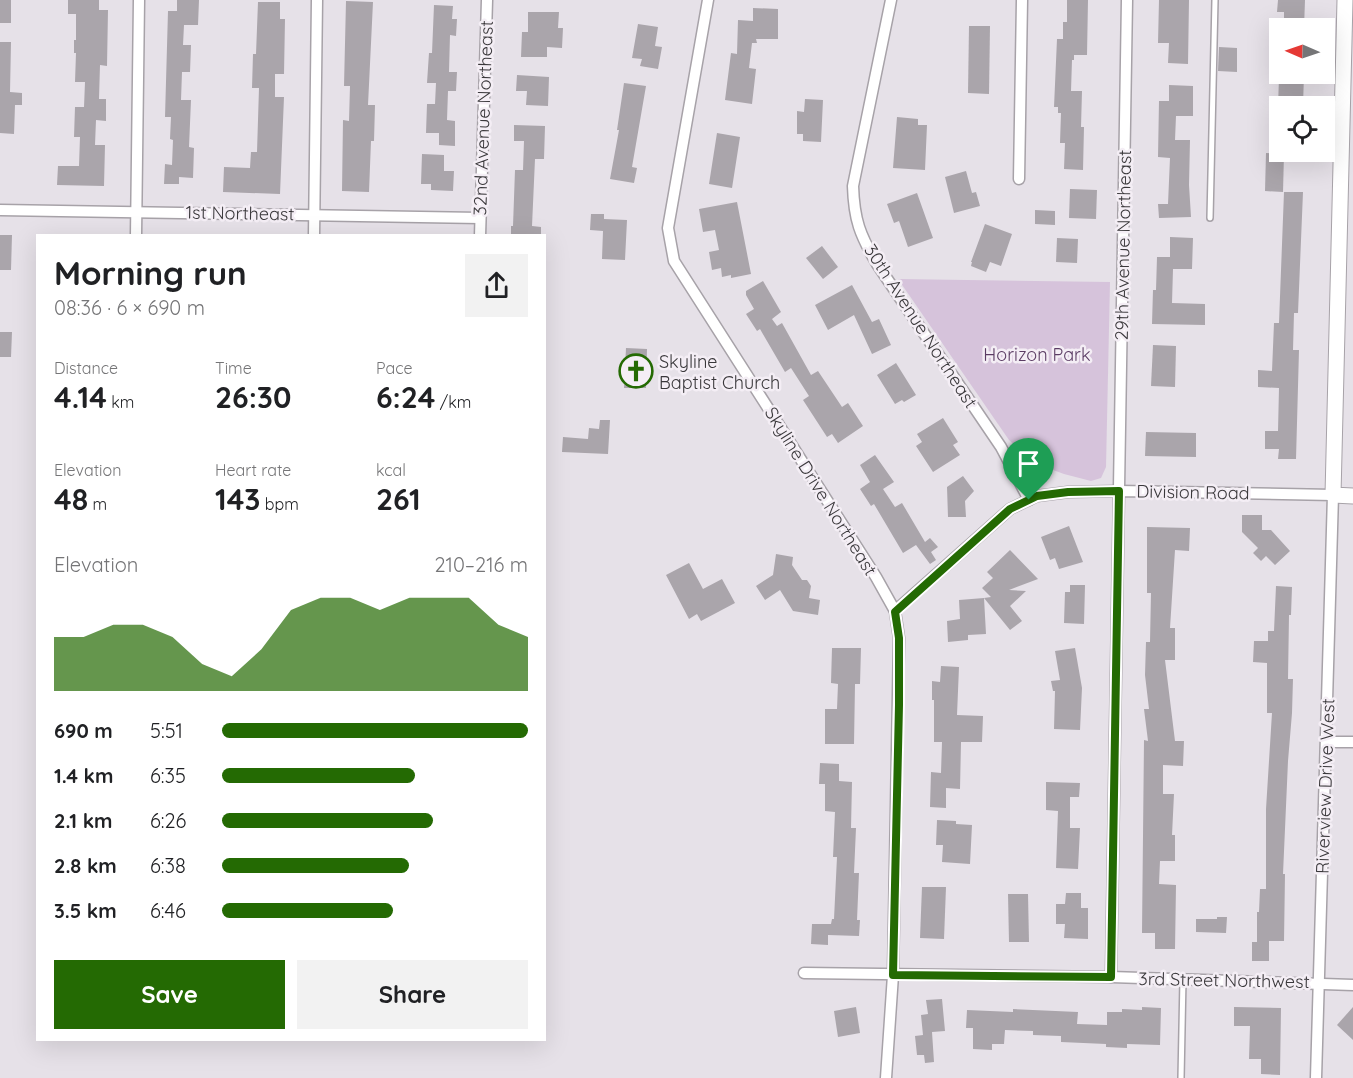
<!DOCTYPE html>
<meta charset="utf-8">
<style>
body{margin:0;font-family:Quicksand,sans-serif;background:#f2f2f2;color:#202124;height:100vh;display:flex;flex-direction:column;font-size:22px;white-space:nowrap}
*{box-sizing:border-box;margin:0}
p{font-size:20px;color:#757577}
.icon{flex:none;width:33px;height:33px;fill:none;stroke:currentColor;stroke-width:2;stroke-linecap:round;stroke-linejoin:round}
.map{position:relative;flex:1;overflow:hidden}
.sheet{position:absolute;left:36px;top:234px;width:510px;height:807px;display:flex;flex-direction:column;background:#fff;border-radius:0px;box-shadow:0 6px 24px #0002}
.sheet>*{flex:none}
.needle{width:39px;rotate:272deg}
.fabs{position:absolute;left:1269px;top:18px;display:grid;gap:12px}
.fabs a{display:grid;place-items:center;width:66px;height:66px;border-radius:0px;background:#fff;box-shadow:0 6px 24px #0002;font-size:30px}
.pin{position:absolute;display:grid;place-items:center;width:51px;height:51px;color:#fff;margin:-62px -26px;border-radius:50% 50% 50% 0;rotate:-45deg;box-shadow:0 0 6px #0007}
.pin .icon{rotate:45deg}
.round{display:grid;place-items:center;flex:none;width:63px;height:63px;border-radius:0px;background:#f2f2f2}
.overview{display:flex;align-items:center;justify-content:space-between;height:102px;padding:0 18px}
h1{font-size:33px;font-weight:800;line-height:45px}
.figures{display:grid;grid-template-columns:repeat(3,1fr);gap:9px;height:102px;padding:6px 18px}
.figures div{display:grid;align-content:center}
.figures b{font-size:30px;font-weight:800}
.figures small{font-size:16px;font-weight:400}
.figures p{font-size:16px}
.chart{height:168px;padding:12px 18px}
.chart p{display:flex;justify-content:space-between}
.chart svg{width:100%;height:108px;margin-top:6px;fill:#246a03;opacity:.7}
.primary-button{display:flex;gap:12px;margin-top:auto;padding:12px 18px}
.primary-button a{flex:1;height:69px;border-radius:0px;background:#246a03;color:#fff;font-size:24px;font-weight:800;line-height:69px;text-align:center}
.primary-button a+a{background:#f2f2f2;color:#202124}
ul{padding:0 18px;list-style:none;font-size:20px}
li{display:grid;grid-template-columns:96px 72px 1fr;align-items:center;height:45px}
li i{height:15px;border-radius:8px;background:#246a03}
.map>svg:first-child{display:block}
.green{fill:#d6c3db}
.building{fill:#aaa5ab}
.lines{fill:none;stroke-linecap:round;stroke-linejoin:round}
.lane-casing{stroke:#a7a2a8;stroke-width:8}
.street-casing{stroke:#a7a2a8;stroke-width:13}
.secondary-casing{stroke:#a7a2a8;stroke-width:17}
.lane{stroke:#fff;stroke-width:5}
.street{stroke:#fff;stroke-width:10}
.secondary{stroke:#fff;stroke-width:15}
.route-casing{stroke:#fff;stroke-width:12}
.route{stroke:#246a03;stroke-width:8}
.labels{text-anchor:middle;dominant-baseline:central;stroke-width:5;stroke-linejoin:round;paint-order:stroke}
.street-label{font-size:18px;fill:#3a383b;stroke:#f4eef5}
.park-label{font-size:18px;fill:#5b3c64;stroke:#f4eef5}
.poi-label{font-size:18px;fill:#3a383b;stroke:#f4eef5;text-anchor:start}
</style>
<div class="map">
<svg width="1353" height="1078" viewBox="0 0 1353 1078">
<rect width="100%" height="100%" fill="#e6e1e8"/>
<!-- green -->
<polygon class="green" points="898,279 1110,282 1106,467 1101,478 1091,481 1064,474 1034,463 1009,440"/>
<!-- building -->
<g class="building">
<rect x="0" y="0" width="11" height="23"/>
<polygon points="68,0 99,0 99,10 108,10 107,66 100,65 99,99 106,99 106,121 96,120 95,145 105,145 104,186 57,185 58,166 79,166 80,137 74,137 75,107 84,107 85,82 75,82 76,53 74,53 74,40 76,40 76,14 68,14"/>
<polygon points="177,0 199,0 198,25 184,25 183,45 191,45 190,72 182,72 181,100 191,100 189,147 194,148 193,178 179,177 179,184 164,184 165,164 172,165 173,140 170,139 171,117 165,117 168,11 177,11"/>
<polygon points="1067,0 1088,0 1087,55 1074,55 1074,60 1072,60 1071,91 1082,91 1081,127 1084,127 1083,170 1064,169 1065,143 1060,143 1061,113 1058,113 1058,107 1054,107 1057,39 1063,39 1063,22 1067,22"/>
<polygon points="1159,0 1189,0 1188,64 1168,63 1169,43 1158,43"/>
<polygon points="1278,0 1305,0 1304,28 1284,28 1284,12 1277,12"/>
<polygon points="346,1 373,2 368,105 375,105 374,141 371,141 369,192 342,191 343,120 349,121 350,86 344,86"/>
<polygon points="258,2 280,2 280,19 285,19 284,74 275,74 275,97 284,97 280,194 223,192 224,167 250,168 251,152 257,152 259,88 252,88 253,54 256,54"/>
<polygon points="434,5 453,6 452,19 457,19 456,36 450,35 449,72 457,72 456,91 448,91 447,120 455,121 455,146 439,145 439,133 426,133 427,104 435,104 436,83 427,83 429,53 432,53"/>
<polygon points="753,8 778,9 778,39 756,39 757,43 752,43 749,68 756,69 752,104 725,100 731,53 737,54 738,20 753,21"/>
<polygon points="528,12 559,12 558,28 563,28 562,48 547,47 547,57 521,57 522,32 528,32"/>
<polygon points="638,24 658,27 655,46 662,47 658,69 640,66 642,59 632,58"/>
<polygon points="969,26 990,26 989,94 968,93"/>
<polygon points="0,42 11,42 10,92 22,93 22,105 15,105 14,134 0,133"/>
<polygon points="1219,47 1237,48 1237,72 1218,71"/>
<polygon points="1282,74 1304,74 1303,106 1278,106 1279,78 1282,78"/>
<polygon points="517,75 549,77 548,106 526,105 527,91 516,91"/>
<polygon points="624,83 646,86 632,167 637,168 634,183 610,179 619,130 617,130"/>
<polygon points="1169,85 1193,86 1193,116 1176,116 1175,140 1190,140 1189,185 1191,217 1159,218 1158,204 1168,204 1170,158 1158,157 1159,101 1169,101"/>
<polygon points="805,99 823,100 821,142 803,141 803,134 797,134 797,111 804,112"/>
<polygon points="897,117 918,119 918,125 927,125 925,170 893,168"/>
<polygon points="514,125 545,126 544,159 535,159 532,226 541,227 541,236 511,236 511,226 513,226 515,170 523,170 524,141 514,141"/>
<polygon points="717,133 740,137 732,188 709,184"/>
<polygon points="1266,153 1284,154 1283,192 1265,191"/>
<polygon points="422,154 444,155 444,171 454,171 453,191 431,190 431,184 421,184"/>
<polygon points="966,171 972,193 976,192 980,206 954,213 945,177"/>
<polygon points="1070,189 1097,190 1096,219 1069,218"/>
<polygon points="1284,192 1303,192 1298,313 1294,313 1293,350 1299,350 1296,459 1278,459 1279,449 1265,449 1265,431 1278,431 1279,388 1258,387 1258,370 1272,371 1274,323 1279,323"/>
<polygon points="917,193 933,238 908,247 899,221 894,223 887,204"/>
<polygon points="737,202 751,274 731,278 731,275 722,277 721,268 712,270 709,252 719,250 715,230 703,232 699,209"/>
<polygon points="1035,210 1055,211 1055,225 1035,224"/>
<polygon points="591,214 604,214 604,219 627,220 625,260 602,259 603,231 590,230"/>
<polygon points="985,224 1012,234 1001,266 990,262 986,272 971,266 972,262 971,262"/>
<polygon points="0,235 12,235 11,270 0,270"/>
<polygon points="1170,237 1193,238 1192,269 1173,269 1172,303 1205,304 1205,325 1152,324 1153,290 1156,290 1157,257 1170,257"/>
<polygon points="1057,238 1078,239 1077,263 1056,262"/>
<polygon points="822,246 838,267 823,279 806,258"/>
<polygon points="763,281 781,312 772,319 777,326 782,323 811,375 818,371 842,407 848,403 863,426 838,443 832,434 827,437 803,400 809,396 791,368 785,372 760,329 757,331 746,314 754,309 746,295 746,291"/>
<polygon points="852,285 872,322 879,319 891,345 872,354 854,315 828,330 815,305"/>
<polygon points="0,332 12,332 11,357 0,357"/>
<polygon points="1153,345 1176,346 1175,387 1151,386"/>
<polygon points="626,348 647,349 646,388 624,388"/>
<polygon points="896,363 916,395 904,402 902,400 895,404 877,375"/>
<polygon points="943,418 958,442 953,445 960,455 933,472 916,446 922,442 917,434"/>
<polygon points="600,420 610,420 608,454 562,452 563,437 588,439 589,428 599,429"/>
<polygon points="1146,432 1196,433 1196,457 1145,456"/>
<polygon points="875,455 894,482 883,489 895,507 902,503 925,542 930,538 938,547 931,552 936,560 930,564 916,545 903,553 874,504 871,506 860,489 870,482 860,465"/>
<polygon points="963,476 974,491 965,501 966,517 948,517 947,487"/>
<polygon points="1242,515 1262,515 1262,530 1271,530 1290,551 1275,565 1266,556 1261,561 1253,553 1258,548 1242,532"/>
<polygon points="1069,526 1083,562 1059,569 1055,558 1050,560 1041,537"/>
<polygon points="1147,527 1190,528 1189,551 1175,550 1170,628 1175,628 1175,660 1165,660 1175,741 1184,741 1183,766 1163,765 1163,794 1174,794 1172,835 1175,835 1175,861 1160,861 1159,884 1176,885 1175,949 1155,949 1155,933 1142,933 1144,740 1148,741 1144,709 1149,709 1145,675 1146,642 1150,642 1151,593 1147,593"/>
<polygon points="1010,550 1038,579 1009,590 1026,591 1010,606 1022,621 1010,630 984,598 991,597 982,588 993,578 987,572"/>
<polygon points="776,554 793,557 792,565 802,580 807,580 811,586 809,598 820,600 818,615 793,611 780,590 765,600 756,586 773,575"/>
<polygon points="689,563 703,589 722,579 735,603 701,621 697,614 689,619 666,575"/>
<polygon points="1070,585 1085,585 1084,624 1064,623 1065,592 1070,592"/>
<polygon points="1276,586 1292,587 1291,615 1289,615 1288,679 1293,679 1292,713 1288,761 1283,874 1285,874 1284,941 1269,941 1269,961 1252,961 1252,942 1257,942 1257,912 1259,912 1260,889 1266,889 1266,809 1272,713 1267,713 1267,663 1253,662 1254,641 1268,641 1268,631 1274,631"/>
<polygon points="984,598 986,634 968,635 968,640 948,642 947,621 960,619 959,600"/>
<polygon points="832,648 861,648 860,684 855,684 854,744 825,744 825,709 837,709 838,684 831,683"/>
<polygon points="1075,648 1082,688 1080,730 1054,729 1055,691 1053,691 1051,681 1060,680 1055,651"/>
<polygon points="941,666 959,667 957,715 983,716 982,742 961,742 960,789 946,788 946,808 930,807 931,772 941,773 942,742 934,742 934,700 932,700 932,681 940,682"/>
<polygon points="820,763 839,764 839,781 852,782 851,828 856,828 854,873 859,873 857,920 860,920 859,936 828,935 828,945 811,944 812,924 831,924 832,919 834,919 837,857 833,857 835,812 825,811 825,784 819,784"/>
<polygon points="1046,782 1080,783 1079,797 1070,797 1070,828 1080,828 1078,869 1056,868 1058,811 1046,810"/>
<polygon points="937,820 956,821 956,824 972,825 970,864 942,862 943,845 936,845"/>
<polygon points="922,887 946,887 944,939 920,938"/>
<polygon points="1066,893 1081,893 1081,908 1088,908 1088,939 1064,938 1065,924 1056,924 1056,904 1065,904"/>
<polygon points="1008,894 1028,894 1029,942 1009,942"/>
<polygon points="1217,917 1227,917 1226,933 1196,932 1196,919 1217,919"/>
<polygon points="942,999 945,1031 932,1032 934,1062 925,1063 924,1055 917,1055 915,1036 923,1035 921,1015 928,1014 926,1000"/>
<polygon points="856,1007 860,1033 838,1037 834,1011"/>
<polygon points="1142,1007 1161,1008 1160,1045 1127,1044 1127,1048 1106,1047 1106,1044 1061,1042 1061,1036 1033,1035 1033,1031 1005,1030 1004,1044 992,1044 992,1050 973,1049 973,1028 966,1028 967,1010 1013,1012 1013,1009 1078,1012 1077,1024 1107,1025 1107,1012 1122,1012 1122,1009 1142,1010"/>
<polygon points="1234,1007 1281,1008 1280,1075 1261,1074 1261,1059 1249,1059 1250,1026 1234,1026"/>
<polygon points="1353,1007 1353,1040 1337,1025"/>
</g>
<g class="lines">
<!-- lane casing -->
<g class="lane-casing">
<g id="lane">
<polyline points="1210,218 1215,0"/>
<polyline points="1181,1078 1183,979"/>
</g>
</g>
<!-- street casing -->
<g class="street-casing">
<g id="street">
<polyline points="708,0 668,228 674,261 876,577 895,611 899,638 893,975 886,1078"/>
<path d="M891 0 853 186C854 220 860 235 877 264L1001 447 1029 500"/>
<polyline points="1019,179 1022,0"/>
<polyline points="0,210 480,218"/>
<polyline points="136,236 139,0"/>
<polyline points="314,236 317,0"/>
<polyline points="480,236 487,0"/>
<polyline points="895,611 1010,509 1037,496 1068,492 1119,491 1333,495 1316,1078"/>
<polyline points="1327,742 1353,742"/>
<polyline points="804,973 1111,977 1353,985"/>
<polyline points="1111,977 1127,0"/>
</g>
</g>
<!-- secondary casing -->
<g class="secondary-casing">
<polyline id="secondary" points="1345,0 1333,495 1353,496"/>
</g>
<!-- lane -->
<use href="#lane" class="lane"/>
<!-- street -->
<use href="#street" class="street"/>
<!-- secondary -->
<use href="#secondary" class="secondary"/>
</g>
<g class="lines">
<!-- route casing -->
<g class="route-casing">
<polygon id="route" points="1119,491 1111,977 893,975 899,705 899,638 895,612 1010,509 1037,496 1068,492"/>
</g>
<!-- route -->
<use href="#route" class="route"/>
</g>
<!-- icons -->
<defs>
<g id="church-ring" transform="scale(1.725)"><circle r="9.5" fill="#f4eef5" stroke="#246a03" stroke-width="1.5"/><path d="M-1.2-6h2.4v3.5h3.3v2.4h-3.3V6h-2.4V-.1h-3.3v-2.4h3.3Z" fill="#246a03"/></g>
</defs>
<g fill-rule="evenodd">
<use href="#church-ring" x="636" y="371"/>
</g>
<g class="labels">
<!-- street labels -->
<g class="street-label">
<text transform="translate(483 118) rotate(-88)">32nd Avenue Northeast</text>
<text transform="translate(240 213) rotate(1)">1st Northeast</text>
<text transform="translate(1123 245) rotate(-89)">29th Avenue Northeast</text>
<text transform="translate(921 326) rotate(57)">30th Avenue Northeast</text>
<text transform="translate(821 491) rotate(58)">Skyline Drive Northeast</text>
<text transform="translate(1193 492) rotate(1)">Division Road</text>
<text transform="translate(1325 786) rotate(-88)">Riverview Drive West</text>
<text transform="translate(1224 980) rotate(1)">3rd Street Northwest</text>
</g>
<!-- park labels -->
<g class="park-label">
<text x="1037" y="354">Horizon Park</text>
</g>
<!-- poi labels -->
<g class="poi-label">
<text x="659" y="361">Skyline<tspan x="659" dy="21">Baptist Church</tspan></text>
</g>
</g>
</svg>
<div class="fabs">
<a><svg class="needle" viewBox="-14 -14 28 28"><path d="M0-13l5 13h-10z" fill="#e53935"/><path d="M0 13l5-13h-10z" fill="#757577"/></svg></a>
<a><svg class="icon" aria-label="locate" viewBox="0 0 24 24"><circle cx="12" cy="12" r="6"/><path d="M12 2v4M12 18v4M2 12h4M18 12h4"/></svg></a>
</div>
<div class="pin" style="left:1029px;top:500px;background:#1e9e55"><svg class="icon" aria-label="arrive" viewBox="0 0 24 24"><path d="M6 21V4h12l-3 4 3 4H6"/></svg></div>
<section class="sheet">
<div class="overview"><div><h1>Morning run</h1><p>08:36 · 6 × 690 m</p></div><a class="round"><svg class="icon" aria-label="share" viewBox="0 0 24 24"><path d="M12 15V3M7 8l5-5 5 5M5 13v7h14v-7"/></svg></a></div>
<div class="figures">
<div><p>Distance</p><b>4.14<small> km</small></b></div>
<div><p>Time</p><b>26:30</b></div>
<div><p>Pace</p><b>6:24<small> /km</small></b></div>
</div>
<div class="figures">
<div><p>Elevation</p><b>48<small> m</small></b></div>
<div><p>Heart rate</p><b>143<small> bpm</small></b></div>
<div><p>kcal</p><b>261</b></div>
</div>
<div class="chart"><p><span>Elevation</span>210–216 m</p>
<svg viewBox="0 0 160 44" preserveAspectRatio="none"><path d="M0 44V22L10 22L20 17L30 17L40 22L50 33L60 38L70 27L80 11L90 6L100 6L110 11L120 6L130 6L140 6L150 17L160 22V44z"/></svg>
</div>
<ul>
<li><b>690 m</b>5:51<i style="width:100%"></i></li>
<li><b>1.4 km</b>6:35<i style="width:63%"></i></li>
<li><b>2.1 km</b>6:26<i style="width:69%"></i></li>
<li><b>2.8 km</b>6:38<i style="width:61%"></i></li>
<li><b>3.5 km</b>6:46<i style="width:56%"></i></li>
</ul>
<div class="primary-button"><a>Save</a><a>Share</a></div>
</section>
</div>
